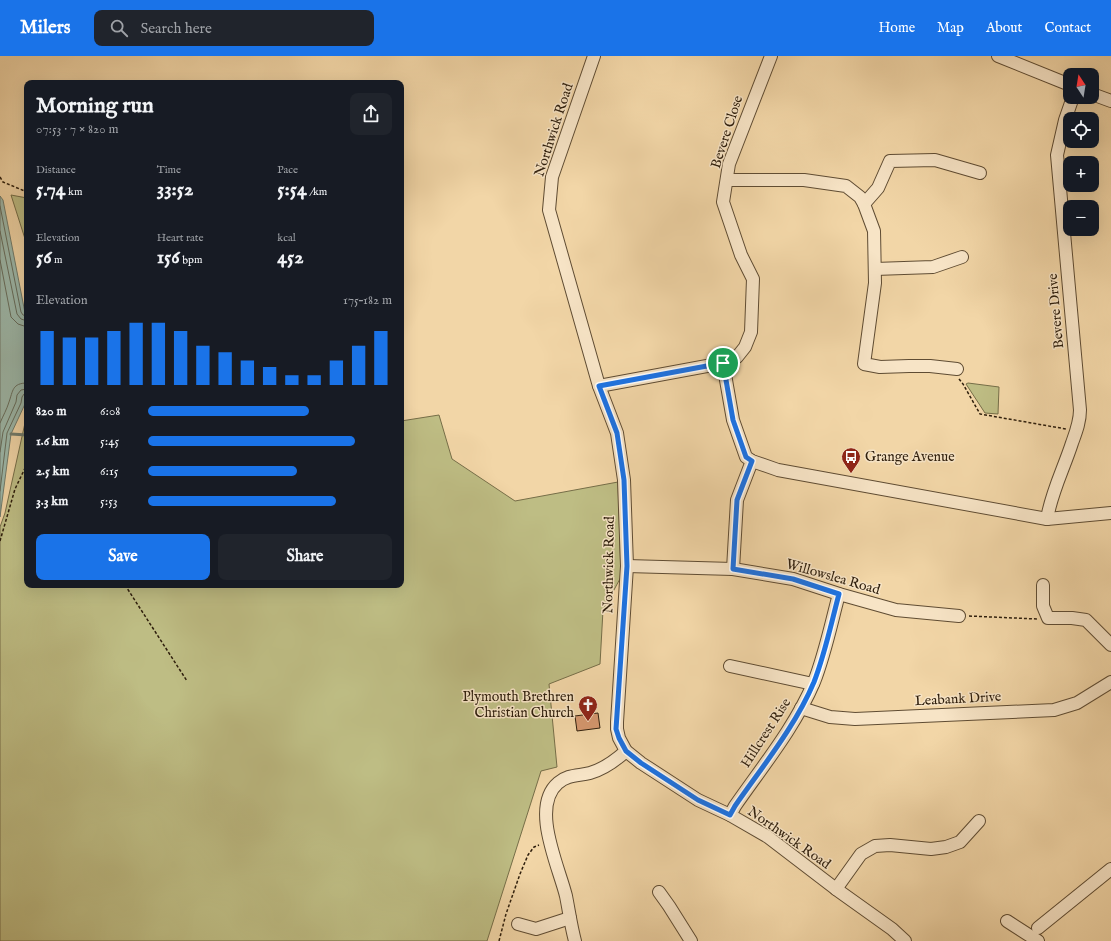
<!DOCTYPE html>
<meta charset="utf-8">
<style>
body{margin:0;font-family:"IM FELL English",serif;background:#20242c;color:#f1f3f6;height:100vh;display:flex;flex-direction:column;font-size:15px;white-space:nowrap}
*{box-sizing:border-box;margin:0}
p{font-size:13px;color:#9ea1a6}
.icon{flex:none;width:22px;height:22px;fill:none;stroke:currentColor;stroke-width:2;stroke-linecap:round;stroke-linejoin:round}
.map{position:relative;flex:1;overflow:hidden}
.side{position:absolute;left:24px;top:24px;width:380px;height:508px;display:flex;flex-direction:column;background:#171b24;border-radius:8px;box-shadow:0 4px 16px #0002}
.side>*{flex:none}
.needle{width:26px;rotate:348deg}
.fabs{position:absolute;left:1063px;top:12px;display:grid;gap:8px}
.fabs a{display:grid;place-items:center;width:36px;height:36px;border-radius:8px;background:#171b24;box-shadow:0 4px 16px #0002;font-size:20px}
.pin{position:absolute;display:grid;place-items:center;width:34px;height:34px;color:#fff;margin:-17px;border:2px solid #fff;border-radius:50%;box-shadow:0 1px 4px #0007}
.round{display:grid;place-items:center;flex:none;width:42px;height:42px;border-radius:8px;background:#20242c}
.head{display:flex;align-items:center;justify-content:space-between;height:68px;padding:0 12px}
h1{font-size:22px;font-weight:800;line-height:30px}
.metrics{display:grid;grid-template-columns:repeat(3,1fr);gap:6px;height:68px;padding:4px 12px}
.metrics div{display:grid;align-content:center}
.metrics b{font-size:20px;font-weight:800}
.metrics small{font-size:11px;font-weight:400}
.metrics p{font-size:11px}
.chart{height:112px;padding:8px 12px}
.chart p{display:flex;justify-content:space-between}
.chart svg{width:100%;height:72px;margin-top:4px;stroke:#1a73e8;stroke-width:6}
.button{display:flex;gap:8px;margin-top:auto;padding:8px 12px}
.button a{flex:1;height:46px;border-radius:8px;background:#1a73e8;color:#fff;font-size:16px;font-weight:800;line-height:46px;text-align:center}
.button a+a{background:#20242c;color:#f1f3f6}
ul{padding:0 12px;list-style:none;font-size:13px}
li{display:grid;grid-template-columns:64px 48px 1fr;align-items:center;height:30px}
li i{height:10px;border-radius:5px;background:#1a73e8}
header{display:flex;align-items:center;gap:24px;box-sizing:border-box;height:56px;padding:0 20px;background:#1a73e8;color:#fff}
header strong{font-size:19px}
nav{display:flex;gap:22px;margin-inline-start:auto;font-size:14px}
.search{width:280px;height:36px;background:#20242c;display:flex;align-items:center;gap:10px;box-sizing:border-box;padding:0 14px;border-radius:8px;color:#9ea1a6;font-size:15px}
.map>svg:first-child{display:block}
.green{fill:#bebd84;stroke:#766e48}
.water{fill:#9cb9ac;stroke:#707b6c}
.lines{fill:none;stroke-linecap:round;stroke-linejoin:round}
.shore{stroke:#656c5c;stroke-width:1}
.stream{stroke:#707b6c;stroke-width:3}
.building{fill:#d6986f;stroke:#2e1e0c}
.minor-casing{stroke:#5f4c33;stroke-width:14}
.path{stroke:#2e1e0c;stroke-width:1.5;stroke-dasharray:3 2;stroke-linecap:butt}
.minor{stroke:#f7e4c6;stroke-width:12}
.route-casing{stroke:#fff;stroke-width:8}
.route{stroke:#1a73e8;stroke-width:5}
.labels{text-anchor:middle;dominant-baseline:central;stroke-width:3;stroke-linejoin:round;paint-order:stroke}
.street-label{font-size:14px;fill:#2e1e0c;stroke:#f7e4c6}
.poi-label{font-size:14px;fill:#2e1e0c;stroke:#f7e4c6;text-anchor:start}
</style>
<header>
<strong>Milers</strong>
<div class="search"><svg class="icon" aria-label="search" viewBox="0 0 24 24"><circle cx="10" cy="10" r="6"/><path d="M15 15l6 6"/></svg>Search here</div>
<nav><a>Home</a><a>Map</a><a>About</a><a>Contact</a></nav>
</header>
<div class="map">
<svg width="1111" height="885" viewBox="0 0 1111 885">
<rect width="100%" height="100%" fill="#f2d6a7"/>
<filter id="stains"><feTurbulence type="fractalNoise" baseFrequency=".005" numOctaves="4"/><feColorMatrix values="0 0 0 0 .2 0 0 0 0 .09 0 0 0 0 .02 0 0 0 .5 -.17"/></filter>
<radialGradient id="worn" r=".72"><stop offset=".6" stop-color="#630" stop-opacity="0"/><stop offset="1" stop-color="#630" stop-opacity=".3"/></radialGradient>
<!-- green -->
<g class="green">
<polygon points="11,139 27,142 27,189"/>
<polygon points="968,327 999,331 998,358 985,357 966,328"/>
<polygon points="27,358 27,529 401,529 401,365 439,359 452,403 515,445 618,426 621,521 603,554 600,608 549,628 557,711 541,715 487,885 0,885 0,471 5,457"/>
</g>
<!-- water -->
<polygon class="water" points="0,140 3,144 26,262 25,348 11,378 0,461"/>
<g class="lines">
<!-- shore -->
<g class="shore">
<polyline points="0,150 21,256 23,259 27,260"/>
<polyline points="0,175 17,258 21,263 27,265"/>
<polyline points="0,204 11,261 18,268 27,271"/>
<path d="M0 367C3 360 7 353 9 346 13 335 12 327 27 327"/>
<polyline points="0,396 3,376 16,346 17,339 21,334 27,333"/>
<polyline points="0,435 7,377 21,347 22,341 24,338 27,338"/>
</g>
<!-- stream -->
<polyline class="stream" points="11,378 27,379"/>
</g>
<!-- building -->
<polygon class="building" points="598,657 600,672 577,675 575,660"/>
<g class="lines">
<!-- minor casing -->
<g class="minor-casing">
<g id="minor">
<polyline points="594,0 552,121 549,154 599,330 617,377 624,424 627,510 617,666 617,673 619,682 626,695 641,707 698,744 730,759 768,781 836,833 892,873 905,885"/>
<polyline points="998,0 1070,29"/>
<polyline points="1092,38 1111,45"/>
<polyline points="727,124 804,124 846,130 860,141 864,148 874,175 875,227 864,308 880,311 909,310 930,310 957,313"/>
<polyline points="864,148 878,132 890,105 935,104 980,117"/>
<polyline points="875,213 933,211 962,201"/>
<polyline points="723,307 733,364 746,401 752,405 778,414 1047,463 1111,457"/>
<polyline points="599,330 723,307 737,301 745,291 751,276 753,223 741,199 723,146 729,108 771,0"/>
<path d="M1047 463C1051 437 1064 412 1072 387 1076 376 1080 366 1080 354L1057 99 1065 64 1073 41"/>
<polyline points="627,510 733,513 793,523 839,538 896,554 959,560"/>
<polyline points="733,513 737,444 752,405"/>
<polyline points="1043,529 1043,550 1048,562 1072,562 1086,564 1111,589"/>
<polyline points="730,610 813,628"/>
<polyline points="801,652 830,661 855,663 1054,654 1077,647 1111,626"/>
<path d="M730 759 735 750C762 711 795 671 814 626 825 598 831 568 839 538"/>
<polyline points="836,833 861,798 875,790 890,789 931,793 946,791 960,786 979,765"/>
<polyline points="659,836 669,850 691,885"/>
<polyline points="1007,865 1038,885"/>
<polyline points="518,868 536,873 570,862"/>
<polyline points="1038,872 1111,813"/>
<path d="M575 885C571 870 569 855 566 840 559 811 530 751 558 727 568 718 579 720 590 717 604 713 615 705 626 695"/>
</g>
</g>
<!-- path -->
<g class="path">
<polyline points="0,121 3,126 27,136"/>
<polyline points="959,323 963,328 980,358 1066,373"/>
<polyline points="0,485 15,433 27,408"/>
<polyline points="125,529 187,625"/>
<polyline points="969,560 1037,563"/>
<polyline points="499,885 506,858 520,818 528,799 534,791 539,789"/>
</g>
<!-- minor -->
<use href="#minor" class="minor"/>
</g>
<g class="lines">
<!-- route casing -->
<g class="route-casing">
<path id="route" d="M723 307 733 364 746 401 752 405 737 444 733 513 793 523 839 538C831 568 825 598 814 626 795 671 762 711 735 750L730 759 698 744 641 707 626 695 619 682 616 673 627 510 624 424 617 377 599 330Z"/>
</g>
<!-- route -->
<use href="#route" class="route"/>
</g>
<!-- icons -->
<defs>
<g id="bus-pin" transform="scale(1)"><path d="M0 17L-7.5 6A9.5 9.5 0 1 1 7.5 6Z" fill="#8f2418" stroke="#f7e4c6"/><path d="M-5-6H5V4H4V6H2V4H-2V6H-4V4H-5ZM-3.5-4V0h7V-4ZM-3.5 1.2v1.5H-2V1.2ZM2 1.2v1.5H3.5V1.2Z" fill="#fff"/></g>
<g id="church-pin" transform="scale(1)"><path d="M0 17L-7.5 6A9.5 9.5 0 1 1 7.5 6Z" fill="#8f2418" stroke="#f7e4c6"/><path d="M-1.2-6h2.4v3.5h3.3v2.4h-3.3V6h-2.4V-.1h-3.3v-2.4h3.3Z" fill="#fff"/></g>
</defs>
<g fill-rule="evenodd">
<use href="#bus-pin" x="851" y="401"/>
<use href="#church-pin" x="588" y="649"/>
</g>
<g class="labels">
<!-- street labels -->
<g class="street-label">
<text transform="translate(554 74) rotate(-72)">Northwick Road</text>
<text transform="translate(727 76) rotate(-72)">Bevere Close</text>
<text transform="translate(1056 255) rotate(-95)">Bevere Drive</text>
<text transform="translate(609 509) rotate(-89)">Northwick Road</text>
<text transform="translate(833 521) rotate(16)">Willowslea Road</text>
<text transform="translate(958 643) rotate(-3)">Leabank Drive</text>
<text transform="translate(766 677) rotate(-57)">Hillcrest Rise</text>
<text transform="translate(789 782) rotate(35)">Northwick Road</text>
</g>
<!-- poi labels -->
<g class="poi-label">
<text x="865" y="401">Grange Avenue</text>
<text x="574" y="641" text-anchor="end">Plymouth Brethren<tspan x="574" dy="16">Christian Church</tspan></text>
</g>
</g>
<rect width="100%" height="100%" filter="url(#stains)"/>
<rect width="100%" height="100%" fill="url(#worn)"/>
</svg>
<div class="fabs">
<a><svg class="needle" viewBox="-14 -14 28 28"><path d="M0-13l5 13h-10z" fill="#e53935"/><path d="M0 13l5-13h-10z" fill="#9ea1a6"/></svg></a>
<a><svg class="icon" aria-label="locate" viewBox="0 0 24 24"><circle cx="12" cy="12" r="6"/><path d="M12 2v4M12 18v4M2 12h4M18 12h4"/></svg></a>
<a>+</a>
<a>−</a>
</div>
<div class="pin" style="left:723px;top:307px;background:#1e9e55"><svg class="icon" aria-label="arrive" viewBox="0 0 24 24"><path d="M6 21V4h12l-3 4 3 4H6"/></svg></div>
<section class="side">
<div class="head"><div><h1>Morning run</h1><p>07:53 · 7 × 820 m</p></div><a class="round"><svg class="icon" aria-label="share" viewBox="0 0 24 24"><path d="M12 15V3M7 8l5-5 5 5M5 13v7h14v-7"/></svg></a></div>
<div class="metrics">
<div><p>Distance</p><b>5.74<small> km</small></b></div>
<div><p>Time</p><b>33:52</b></div>
<div><p>Pace</p><b>5:54<small> /km</small></b></div>
</div>
<div class="metrics">
<div><p>Elevation</p><b>56<small> m</small></b></div>
<div><p>Heart rate</p><b>156<small> bpm</small></b></div>
<div><p>kcal</p><b>452</b></div>
</div>
<div class="chart"><p><span>Elevation</span>175–182 m</p>
<svg viewBox="0 0 160 44" preserveAspectRatio="none"><path d="M5 44V11M15 44V15M25 44V15M35 44V11M45 44V6M55 44V6M65 44V11M75 44V20M85 44V24M95 44V29M105 44V33M115 44V38M125 44V38M135 44V29M145 44V20M155 44V11"/></svg>
</div>
<ul>
<li><b>820 m</b>6:08<i style="width:66%"></i></li>
<li><b>1.6 km</b>5:45<i style="width:85%"></i></li>
<li><b>2.5 km</b>6:15<i style="width:61%"></i></li>
<li><b>3.3 km</b>5:53<i style="width:77%"></i></li>
</ul>
<div class="button"><a>Save</a><a>Share</a></div>
</section>
</div>
